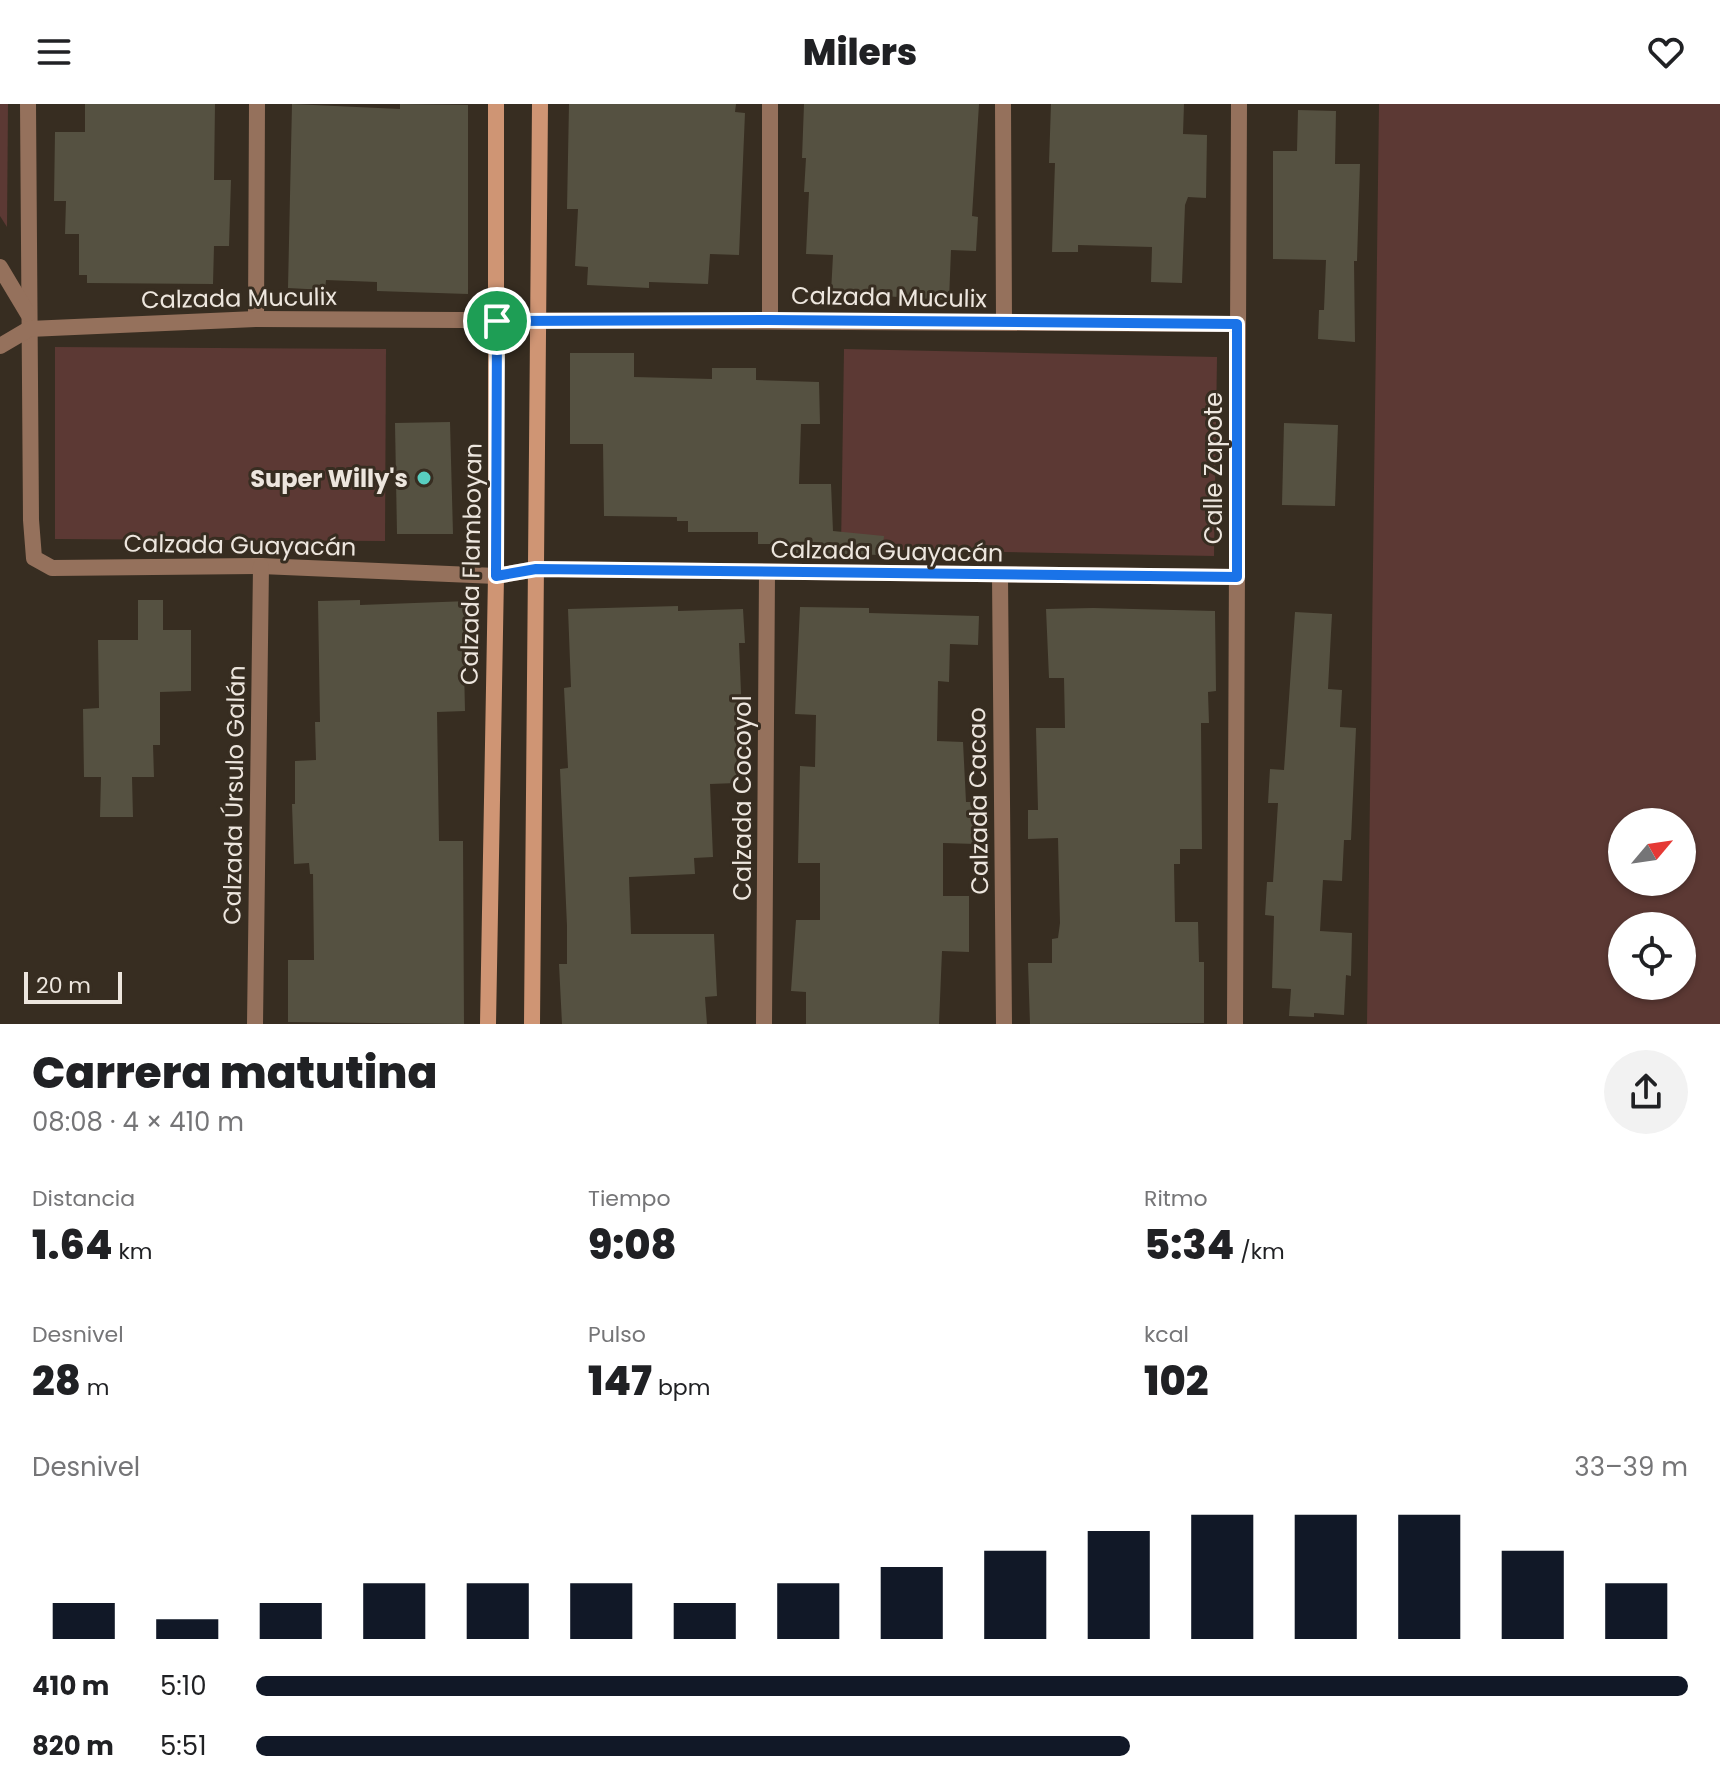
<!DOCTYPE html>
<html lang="es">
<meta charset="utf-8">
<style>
body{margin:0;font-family:Poppins,sans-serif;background:#f2f2f2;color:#202124;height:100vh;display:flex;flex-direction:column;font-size:30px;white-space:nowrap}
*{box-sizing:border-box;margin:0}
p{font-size:26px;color:#757577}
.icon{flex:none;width:44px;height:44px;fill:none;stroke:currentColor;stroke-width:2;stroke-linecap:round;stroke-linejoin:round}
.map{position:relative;height:920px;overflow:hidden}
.sheet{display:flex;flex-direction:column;background:#fff;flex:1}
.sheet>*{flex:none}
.needle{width:52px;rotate:61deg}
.buttons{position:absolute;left:1608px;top:704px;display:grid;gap:16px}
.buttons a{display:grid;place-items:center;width:88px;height:88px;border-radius:50%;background:#fff;box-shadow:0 2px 6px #0004;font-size:40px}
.scale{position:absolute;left:24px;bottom:20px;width:98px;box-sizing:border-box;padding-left:8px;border:4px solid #ede6de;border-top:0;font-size:22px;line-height:28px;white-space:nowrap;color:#ede6de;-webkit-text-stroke:6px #372d21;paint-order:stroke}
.pin{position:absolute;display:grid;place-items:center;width:68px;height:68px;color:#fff;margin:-34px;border:4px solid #fff;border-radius:50%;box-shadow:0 2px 8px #0007}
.round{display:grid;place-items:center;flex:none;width:84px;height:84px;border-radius:42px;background:#f2f2f2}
.head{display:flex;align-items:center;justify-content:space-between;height:136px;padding:0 32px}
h1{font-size:44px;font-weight:800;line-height:60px}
.metrics{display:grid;grid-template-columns:repeat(3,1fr);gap:12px;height:136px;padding:8px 32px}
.metrics div{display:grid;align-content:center}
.metrics b{font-size:40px;font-weight:800}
.metrics small{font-size:22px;font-weight:400}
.metrics p{font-size:22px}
.chart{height:224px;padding:16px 32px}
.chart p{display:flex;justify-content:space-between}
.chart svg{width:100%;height:144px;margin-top:8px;stroke:#111827;stroke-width:6}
ul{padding:0 32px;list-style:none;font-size:26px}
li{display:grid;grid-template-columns:128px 96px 1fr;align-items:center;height:60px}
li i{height:20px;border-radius:10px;background:#111827}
header{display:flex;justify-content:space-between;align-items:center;height:104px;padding:0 32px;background:#fff;font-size:36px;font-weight:800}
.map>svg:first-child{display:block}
.green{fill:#5c3934;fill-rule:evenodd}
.building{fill:#555141}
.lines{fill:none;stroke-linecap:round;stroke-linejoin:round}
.minor{stroke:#95715c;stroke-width:16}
.secondary{stroke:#cf9574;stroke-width:16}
.route-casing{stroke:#fff;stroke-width:16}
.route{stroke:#1a73e8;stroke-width:10}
.poi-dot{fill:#58cec0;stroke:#372d21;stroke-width:3}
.labels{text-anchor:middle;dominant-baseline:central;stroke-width:6;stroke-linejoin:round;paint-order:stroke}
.street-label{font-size:24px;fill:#ede6de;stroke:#372d21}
.poi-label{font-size:24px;font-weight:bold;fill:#ede6de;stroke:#372d21;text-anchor:end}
</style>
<header><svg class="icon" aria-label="menu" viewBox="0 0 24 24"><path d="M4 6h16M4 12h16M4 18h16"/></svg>Milers<svg class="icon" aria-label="heart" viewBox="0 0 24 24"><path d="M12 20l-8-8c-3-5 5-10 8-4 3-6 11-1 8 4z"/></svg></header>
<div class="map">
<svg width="1720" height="920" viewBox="0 0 1720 920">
<rect width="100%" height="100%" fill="#372d21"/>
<!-- green -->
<g class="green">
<polygon points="0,0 8,0 7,123 0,112"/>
<path d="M1379 0H1720V920H1367ZM1682 718V778H1622V718ZM1682 822V882H1622V822Z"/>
<polygon points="55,243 386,245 385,437 55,435"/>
<polygon points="844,245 1217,253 1214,452 841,445"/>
</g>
<!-- building -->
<g class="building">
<polygon points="85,0 215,0 214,76 231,76 229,142 214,142 213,180 87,179 87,171 79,171 79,130 65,130 66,97 54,97 55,28 85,28"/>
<polygon points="292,0 400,5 400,0 468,1 468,190 377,187 377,178 326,176 325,186 288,184"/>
<polygon points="569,0 736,0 735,8 745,9 739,151 710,150 708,180 649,178 649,184 587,181 588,163 575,162 578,105 567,105"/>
<polygon points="804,0 979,0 972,112 978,113 976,147 951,146 949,196 831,189 833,151 806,150 809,88 804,88 806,54 802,54"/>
<polygon points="1051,0 1184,0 1183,30 1207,31 1206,94 1188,93 1185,101 1182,179 1151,178 1152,143 1078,141 1078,148 1052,148 1055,59 1049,59"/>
<polygon points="1298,6 1336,7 1335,60 1360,60 1357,157 1354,157 1355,238 1318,235 1319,206 1324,206 1326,156 1273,155 1273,47 1297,47"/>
<polygon points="570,249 634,249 634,273 712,275 712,264 756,264 756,276 819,278 820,320 801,320 799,380 831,380 833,427 884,432 882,451 796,449 796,440 758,440 758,428 688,428 688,417 677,417 677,413 604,412 603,340 570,340"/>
<polygon points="450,318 453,430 397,430 395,319"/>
<polygon points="1284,319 1338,321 1335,402 1282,401"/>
<polygon points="138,496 163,496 163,526 191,526 191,587 160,588 160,641 153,641 154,673 132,673 133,713 100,713 101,673 84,673 83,605 99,604 98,536 138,536"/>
<polygon points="360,496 360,501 469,497 470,563 464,563 465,607 437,608 439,737 463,737 464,920 288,918 288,856 314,856 313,770 310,770 309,759 294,760 292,700 295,700 295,657 316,656 315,618 320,618 318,497"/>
<polygon points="678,502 678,507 743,505 745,539 739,539 742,613 736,613 737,679 710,680 713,753 694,754 695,770 629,773 631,830 714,830 717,892 705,893 707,920 562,920 559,860 567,860 567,822 560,665 568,664 564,584 571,583 568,505"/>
<polygon points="800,503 869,504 869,509 979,512 978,541 950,540 949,578 938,577 937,637 963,638 966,698 977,698 976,740 943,739 943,792 969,792 969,848 942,847 939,920 806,920 806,888 791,887 796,816 820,816 820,759 798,759 800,662 815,663 816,611 795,610"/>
<polygon points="1093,504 1215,507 1216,587 1208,588 1209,619 1201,619 1202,745 1180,745 1180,760 1174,760 1175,818 1198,818 1199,858 1204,858 1204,919 1030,920 1028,859 1052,859 1052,835 1058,834 1060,819 1058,734 1028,735 1028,706 1038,706 1036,624 1065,624 1064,574 1049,574 1046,505"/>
<polygon points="1295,508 1332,510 1328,585 1342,586 1340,623 1356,624 1351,736 1344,736 1342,777 1323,776 1320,827 1352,829 1351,872 1346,871 1344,911 1314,909 1314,913 1289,912 1291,885 1272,884 1274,812 1265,811 1267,778 1273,778 1278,699 1268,699 1270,665 1284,666"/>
</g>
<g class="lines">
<!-- minor -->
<g class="minor">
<polyline points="28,0 31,416 34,454 52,464 261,462 496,472 536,465 1237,473"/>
<polyline points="1003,0 1004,218"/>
<polyline points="0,163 28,210"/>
<polyline points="256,215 257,0"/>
<polyline points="770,216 770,0"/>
<polyline points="0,242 29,225 256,215 1237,220"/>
<polyline points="1000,473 1004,920"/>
<polyline points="255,920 261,462"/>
<polyline points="764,920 767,469"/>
<polyline points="1235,920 1239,0"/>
</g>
<!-- secondary -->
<g class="secondary">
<polyline points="488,920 496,472 496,0"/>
<polyline points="532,920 540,0"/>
</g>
</g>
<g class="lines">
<!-- route casing -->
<g class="route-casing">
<polygon id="route" points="770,216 1237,220 1237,473 536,465 496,472 497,217"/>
</g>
<!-- route -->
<use href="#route" class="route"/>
</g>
<!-- markers -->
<circle class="poi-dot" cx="424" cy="374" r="8"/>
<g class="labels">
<!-- street labels -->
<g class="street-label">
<text transform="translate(889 193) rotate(1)">Calzada Muculix</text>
<text transform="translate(239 194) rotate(-1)">Calzada Muculix</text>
<text transform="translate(1213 364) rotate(-90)">Calle Zapote</text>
<text transform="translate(240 441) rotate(1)">Calzada Guayacán</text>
<text transform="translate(887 447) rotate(1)">Calzada Guayacán</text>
<text transform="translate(471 460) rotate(-89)">Calzada Flamboyan</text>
<text transform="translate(234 691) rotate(-89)">Calzada Úrsulo Galán</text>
<text transform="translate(742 694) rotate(-90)">Calzada Cocoyol</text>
<text transform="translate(978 697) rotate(-91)">Calzada Cacao</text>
</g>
<!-- poi labels -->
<g class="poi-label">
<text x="408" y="374">Super Willy's</text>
</g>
</g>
</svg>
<div class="buttons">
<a><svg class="needle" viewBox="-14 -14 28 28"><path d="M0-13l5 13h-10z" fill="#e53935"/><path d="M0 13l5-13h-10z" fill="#757577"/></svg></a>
<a><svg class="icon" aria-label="locate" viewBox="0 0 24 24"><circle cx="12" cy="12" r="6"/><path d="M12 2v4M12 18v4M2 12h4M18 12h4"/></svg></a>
</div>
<div class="scale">20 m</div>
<div class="pin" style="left:497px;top:217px;background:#1e9e55"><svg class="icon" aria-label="arrive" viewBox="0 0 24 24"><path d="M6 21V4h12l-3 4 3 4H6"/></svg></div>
</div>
<section class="sheet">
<div class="head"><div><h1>Carrera matutina</h1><p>08:08 · 4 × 410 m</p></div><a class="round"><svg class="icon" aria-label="share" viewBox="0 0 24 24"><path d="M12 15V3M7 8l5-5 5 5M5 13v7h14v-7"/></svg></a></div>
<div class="metrics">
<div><p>Distancia</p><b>1.64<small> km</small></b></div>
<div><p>Tiempo</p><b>9:08</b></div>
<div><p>Ritmo</p><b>5:34<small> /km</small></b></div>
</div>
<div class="metrics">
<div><p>Desnivel</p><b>28<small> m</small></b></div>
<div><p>Pulso</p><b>147<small> bpm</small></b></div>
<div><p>kcal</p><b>102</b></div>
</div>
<div class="chart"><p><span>Desnivel</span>33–39 m</p>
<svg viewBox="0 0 160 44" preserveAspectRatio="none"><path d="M5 44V33M15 44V38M25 44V33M35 44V27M45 44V27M55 44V27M65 44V33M75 44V27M85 44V22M95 44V17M105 44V11M115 44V6M125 44V6M135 44V6M145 44V17M155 44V27"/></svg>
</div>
<ul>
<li><b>410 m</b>5:10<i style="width:100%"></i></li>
<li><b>820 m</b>5:51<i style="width:61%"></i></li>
</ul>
</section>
